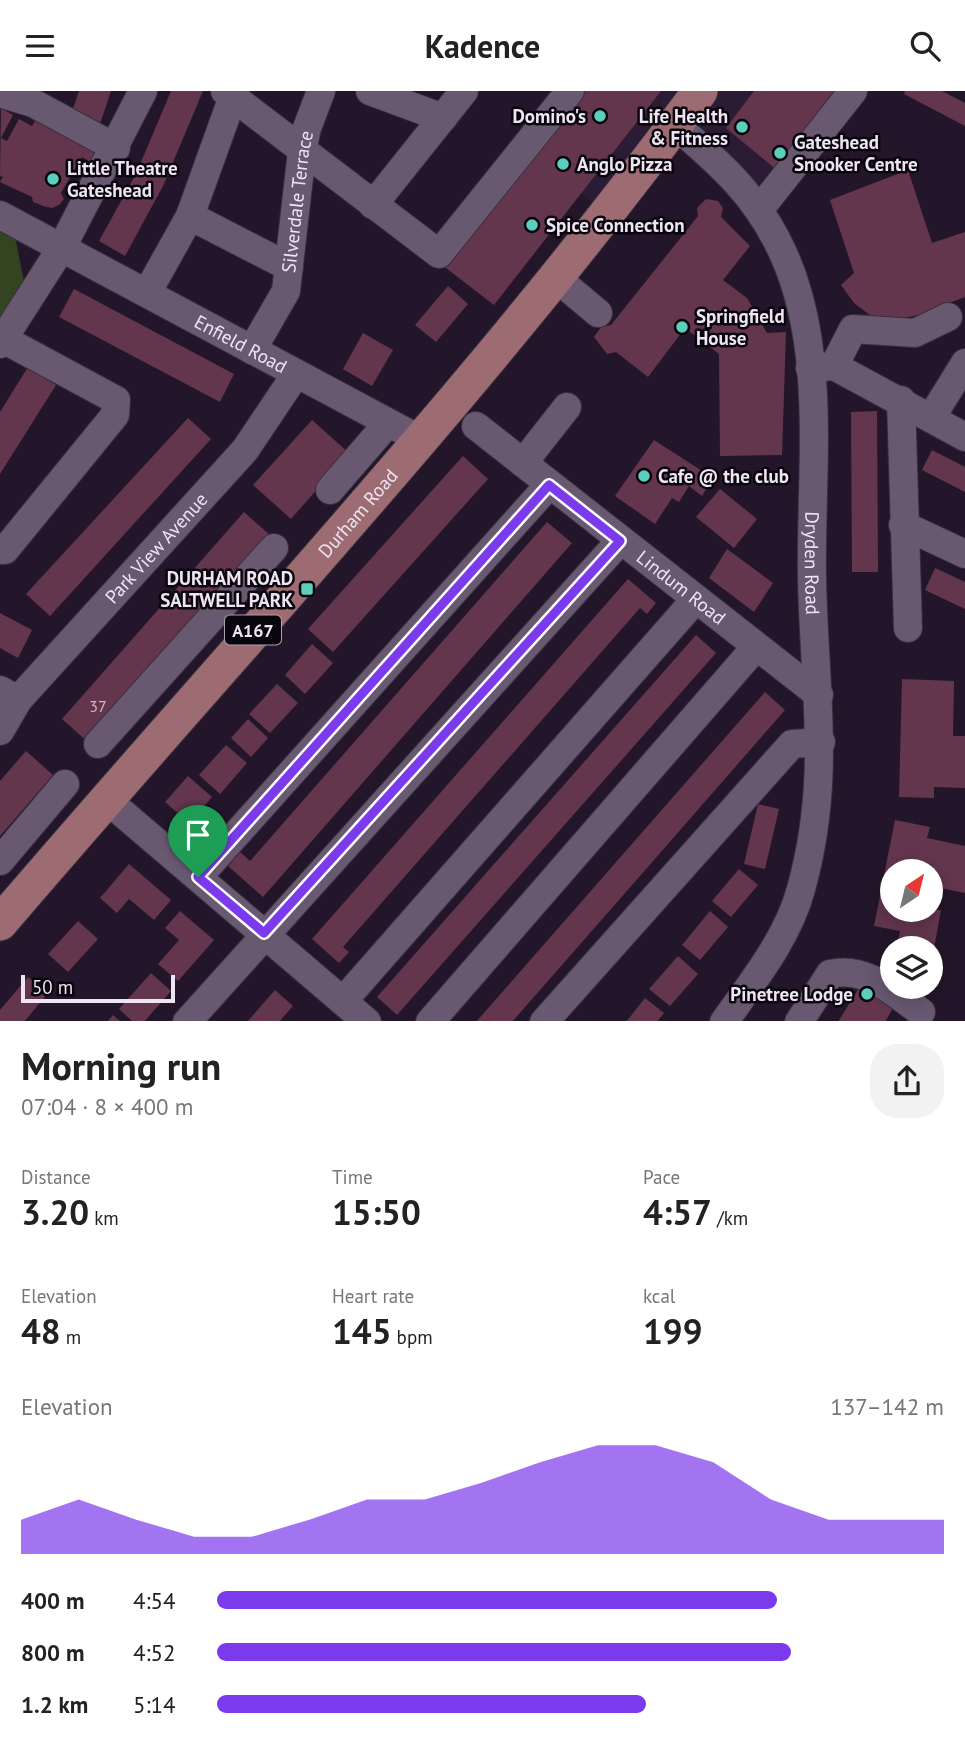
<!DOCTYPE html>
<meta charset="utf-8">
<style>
body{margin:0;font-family:"PT Sans",sans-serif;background:#f2f2f2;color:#222;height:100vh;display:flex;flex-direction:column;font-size:26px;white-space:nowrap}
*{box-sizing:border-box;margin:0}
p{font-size:23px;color:#767676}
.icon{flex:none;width:38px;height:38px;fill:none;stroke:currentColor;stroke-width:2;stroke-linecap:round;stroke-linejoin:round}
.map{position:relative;height:930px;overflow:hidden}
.details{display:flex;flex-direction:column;background:#fff;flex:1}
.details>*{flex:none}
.needle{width:46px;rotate:35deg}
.controls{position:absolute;left:880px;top:768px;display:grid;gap:14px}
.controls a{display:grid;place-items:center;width:63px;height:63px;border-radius:50%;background:#fff;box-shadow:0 4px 18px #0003;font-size:35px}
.scale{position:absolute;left:21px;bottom:18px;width:154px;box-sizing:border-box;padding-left:7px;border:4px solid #eee5f3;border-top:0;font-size:19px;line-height:24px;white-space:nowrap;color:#eee5f3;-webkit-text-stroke:5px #09050c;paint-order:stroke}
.pin{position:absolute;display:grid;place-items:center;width:60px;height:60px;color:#fff;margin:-72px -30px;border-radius:50% 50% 50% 0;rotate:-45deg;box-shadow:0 0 7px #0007}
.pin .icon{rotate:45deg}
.round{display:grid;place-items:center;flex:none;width:74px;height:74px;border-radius:28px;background:#f2f2f2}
.head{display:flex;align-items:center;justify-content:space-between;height:119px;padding:0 21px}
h1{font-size:38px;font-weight:800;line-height:52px}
.figures{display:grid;grid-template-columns:repeat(3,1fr);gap:10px;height:119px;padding:7px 21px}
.figures div{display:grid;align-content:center}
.figures b{font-size:35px;font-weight:800}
.figures small{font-size:19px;font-weight:400}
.figures p{font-size:19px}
.chart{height:196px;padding:14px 21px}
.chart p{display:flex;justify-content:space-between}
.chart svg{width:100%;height:126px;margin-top:7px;fill:#7c3aed;opacity:.7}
ul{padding:0 21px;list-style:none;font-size:23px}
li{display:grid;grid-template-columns:112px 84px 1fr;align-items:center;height:52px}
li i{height:18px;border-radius:9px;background:#7c3aed}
header{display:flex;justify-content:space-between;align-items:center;height:91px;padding:0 21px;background:#fff;font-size:32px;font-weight:800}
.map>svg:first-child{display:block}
.built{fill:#2c1b35}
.green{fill:#334420}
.building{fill:#63364d}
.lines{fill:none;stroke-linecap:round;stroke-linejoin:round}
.minor-casing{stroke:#39303f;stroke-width:30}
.major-casing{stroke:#39303f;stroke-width:37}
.minor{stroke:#685971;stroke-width:28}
.major{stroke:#9d6c72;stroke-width:35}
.route-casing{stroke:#fff;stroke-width:14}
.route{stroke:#7c3aed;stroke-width:9}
.poi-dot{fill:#5bcebc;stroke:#09050c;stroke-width:2.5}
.labels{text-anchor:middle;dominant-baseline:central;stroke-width:5;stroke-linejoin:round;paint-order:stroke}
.number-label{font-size:16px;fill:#cbb9ca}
.shield{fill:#09050c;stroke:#a9a2ae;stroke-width:2}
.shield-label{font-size:18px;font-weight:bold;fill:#eee5f3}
.poi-label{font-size:19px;font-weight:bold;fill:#eee5f3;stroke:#09050c;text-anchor:start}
.street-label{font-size:19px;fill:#eee5f3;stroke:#09050c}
</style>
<header><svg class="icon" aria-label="menu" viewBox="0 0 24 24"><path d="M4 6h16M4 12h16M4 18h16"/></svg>Kadence<svg class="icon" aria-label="search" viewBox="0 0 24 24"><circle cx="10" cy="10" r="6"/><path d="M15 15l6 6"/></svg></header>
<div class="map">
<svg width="965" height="931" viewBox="0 0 965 931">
<rect width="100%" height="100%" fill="#23162a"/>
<!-- built -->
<polygon class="built" points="568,0 853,0 759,119 675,34 606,122 530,61"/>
<!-- green -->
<polygon class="green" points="0,137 15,145 25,196 0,234"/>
<!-- building -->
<g class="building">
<polygon points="79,0 111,0 98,39 71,24"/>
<polygon points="171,0 203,0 163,95 125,165 99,150 136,83"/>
<polygon points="578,0 661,0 494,214 442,174"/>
<polygon points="754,0 841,0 778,80 726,37"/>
<polygon points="905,0 942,0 965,12 965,35 904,3"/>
<polygon points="1,17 13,24 1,47 7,50 19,28 32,35 40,21 104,56 94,73 82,66 61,102 64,108 59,114 52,117 43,115 33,111 32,106 0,91 3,86 0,85"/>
<polygon points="908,79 932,152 965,141 965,206 918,224 889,230 875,228 854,212 841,194 854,182 830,109"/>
<polygon points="706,108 718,110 723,117 721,126 750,155 723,189 747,207 767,242 786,241 782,364 720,365 719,263 685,237 648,286 616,261 607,263 594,246 601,236 611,234 698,125 697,117"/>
<polygon points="448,195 468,213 436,251 415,234"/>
<polygon points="74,198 234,283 220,311 59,226"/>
<polygon points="363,242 393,259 372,295 343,278"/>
<polygon points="28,276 56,294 0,383 0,321"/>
<polygon points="877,320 878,481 852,481 851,321"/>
<polygon points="188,327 211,348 50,525 26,503"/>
<polygon points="312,329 349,362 291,428 253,394"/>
<polygon points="654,349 713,387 702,405 689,395 679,411 672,407 655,433 615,405"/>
<polygon points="932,359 965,376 965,401 922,379"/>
<polygon points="463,365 488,388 333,561 308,538"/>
<polygon points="720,398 757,428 734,457 696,426"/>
<polygon points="244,421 271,445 89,652 62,628"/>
<polygon points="547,431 572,452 263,806 228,775 240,761 250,770"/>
<polygon points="727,458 773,492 754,521 709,487"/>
<polygon points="935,477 965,491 965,518 925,499"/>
<polygon points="628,488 656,512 647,523 640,517 343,856 349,861 339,872 312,848"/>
<polygon points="0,522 32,539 18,567 0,557"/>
<polygon points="696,544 716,562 397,924 377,906"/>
<polygon points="312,553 333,572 305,603 285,584"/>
<polygon points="902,588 954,590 953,645 965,645 965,697 934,696 934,707 899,706"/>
<polygon points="277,593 298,612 270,642 249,623"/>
<polygon points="765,601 785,619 654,769 512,931 476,931"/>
<polygon points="248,628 268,647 251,666 231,647"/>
<polygon points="226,654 247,672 220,703 199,684"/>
<polygon points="26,660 53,684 0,745 0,690"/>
<polygon points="188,685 212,706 199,721 211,731 196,748 175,731 181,725 165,711"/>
<polygon points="758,713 779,718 765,778 744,773"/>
<polygon points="895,729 930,736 927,747 965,755 965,802 935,796 931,812 931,780 892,780 892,819 941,819 934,857 898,850 900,840 874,835"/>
<polygon points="129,773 171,809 154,829 129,808 117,822 100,807"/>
<polygon points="739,778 758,794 731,826 712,810"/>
<polygon points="180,820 214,849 178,890 158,873 179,849 165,837"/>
<polygon points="710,820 728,836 700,869 682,854"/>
<polygon points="78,830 98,848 68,881 48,863"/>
<polygon points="678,865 698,883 670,915 649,898"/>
<polygon points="151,882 171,900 144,931 133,931 119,918"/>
<polygon points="28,886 48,902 24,931 0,931 0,919"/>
<polygon points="862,892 895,914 885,931 838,931"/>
<polygon points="275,899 293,915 279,931 247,931"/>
<polygon points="645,907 664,922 657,931 626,931"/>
<polygon points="113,924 121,931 107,931"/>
</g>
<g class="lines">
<!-- minor casing -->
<g class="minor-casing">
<g id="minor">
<polyline points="225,0 439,163 570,0"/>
<polyline points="370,0 443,27"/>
<polyline points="0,2 33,12 116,57"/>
<path id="s1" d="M675 34C722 74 757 105 783 162 828 260 810 383 812 487 814 599 832 687 801 798 788 847 753 890 724 931"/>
<polyline points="373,114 464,0"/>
<polyline points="759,119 853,0"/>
<path id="s2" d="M0 124 421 349"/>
<polyline points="190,125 235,0"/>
<polyline points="555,186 598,222"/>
<polyline points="147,202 190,125 289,176"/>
<polyline points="0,253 62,156 143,0"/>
<path id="s3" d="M252 259 286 200 302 60 307 37 321 0"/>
<polyline points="834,275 853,238 915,242 948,226"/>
<polyline points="810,277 834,275 965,346"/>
<polyline points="901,309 908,537"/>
<polyline points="931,327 965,272"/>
<path id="s4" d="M476 335 819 604"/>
<polyline points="523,372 567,316"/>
<polyline points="330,399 388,332"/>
<polyline points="903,434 965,463"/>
<polyline points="0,459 5,459 115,324 116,309 3,248"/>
<path id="s5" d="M0 599 18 609 245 359 296 283"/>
<polyline points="0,640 18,609"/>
<polyline points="98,653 274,457"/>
<polyline points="106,708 367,931"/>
<polyline points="0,770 65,693"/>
<polyline points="198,786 549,394"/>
<polyline points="343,910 695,509"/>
<polyline points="187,931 620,450"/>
<polyline points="430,931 755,557"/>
<polyline points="544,931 792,653 821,651"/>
<path d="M799 931 830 883C866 875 893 901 921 921"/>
</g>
</g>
<!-- major casing -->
<g class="major-casing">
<g id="major">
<path id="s6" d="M0 832C235 557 485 292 700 0"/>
</g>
</g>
<!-- minor -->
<use href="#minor" class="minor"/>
<!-- major -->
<use href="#major" class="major"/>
</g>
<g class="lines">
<!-- route casing -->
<g class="route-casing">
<polygon id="route" points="549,394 620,450 264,842 198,786"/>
</g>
<!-- route -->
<use href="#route" class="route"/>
</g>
<!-- markers -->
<g class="poi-dot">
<circle cx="600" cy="25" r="7"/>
<circle cx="742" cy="36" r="7"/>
<circle cx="780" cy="62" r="7"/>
<circle cx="563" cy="73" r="7"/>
<circle cx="53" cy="88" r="7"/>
<circle cx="532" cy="134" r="7"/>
<circle cx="682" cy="236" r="7"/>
<circle cx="644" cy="385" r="7"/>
<rect x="300" y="491" width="14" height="14" rx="3.5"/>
<circle cx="867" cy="903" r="7"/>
</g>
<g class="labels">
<!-- number labels -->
<g class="number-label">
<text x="98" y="615">37</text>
</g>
<!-- shield labels -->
<rect class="shield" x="225" y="524.5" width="56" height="29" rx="5"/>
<g class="shield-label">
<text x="253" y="539">A167</text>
</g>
<!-- poi labels -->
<g class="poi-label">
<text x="586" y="25" text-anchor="end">Domino's</text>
<text x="728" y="25" text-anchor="end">Life Health<tspan x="728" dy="22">&amp; Fitness</tspan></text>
<text x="794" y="51">Gateshead<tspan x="794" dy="22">Snooker Centre</tspan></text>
<text x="577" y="73">Anglo Pizza</text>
<text x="67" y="77">Little Theatre<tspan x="67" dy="22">Gateshead</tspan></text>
<text x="546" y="134">Spice Connection</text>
<text x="696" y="225">Springfield<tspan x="696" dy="22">House</tspan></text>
<text x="658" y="385">Cafe @ the club</text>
<text x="293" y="487" text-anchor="end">DURHAM ROAD<tspan x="293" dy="22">SALTWELL PARK</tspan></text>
<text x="853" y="903" text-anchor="end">Pinetree Lodge</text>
</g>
<!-- street labels -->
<g class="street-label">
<text stroke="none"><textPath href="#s3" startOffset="158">Silverdale Terrace</textPath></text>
<text stroke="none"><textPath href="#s2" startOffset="273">Enfield Road</textPath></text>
<text stroke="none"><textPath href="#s6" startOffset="544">Durham Road</textPath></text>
<text stroke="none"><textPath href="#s5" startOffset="226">Park View Avenue</textPath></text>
<text stroke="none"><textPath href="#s1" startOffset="483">Dryden Road</textPath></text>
<text stroke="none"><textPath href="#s4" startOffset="261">Lindum Road</textPath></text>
</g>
</g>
</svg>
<div class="controls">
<a><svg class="needle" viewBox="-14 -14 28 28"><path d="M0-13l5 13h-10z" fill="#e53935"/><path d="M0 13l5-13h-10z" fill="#767676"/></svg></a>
<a><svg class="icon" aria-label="layers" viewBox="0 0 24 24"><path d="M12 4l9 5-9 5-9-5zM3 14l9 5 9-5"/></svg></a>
</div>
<div class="scale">50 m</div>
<div class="pin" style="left:198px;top:786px;background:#1e9e55"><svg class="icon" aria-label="arrive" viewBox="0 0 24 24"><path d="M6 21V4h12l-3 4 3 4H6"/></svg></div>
</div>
<section class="details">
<div class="head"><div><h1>Morning run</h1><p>07:04 · 8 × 400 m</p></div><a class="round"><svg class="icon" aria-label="share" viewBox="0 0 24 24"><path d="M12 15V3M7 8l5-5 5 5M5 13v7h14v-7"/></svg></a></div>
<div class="figures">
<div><p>Distance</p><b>3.20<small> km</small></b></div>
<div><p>Time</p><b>15:50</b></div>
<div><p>Pace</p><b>4:57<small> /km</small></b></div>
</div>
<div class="figures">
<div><p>Elevation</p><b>48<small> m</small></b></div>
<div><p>Heart rate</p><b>145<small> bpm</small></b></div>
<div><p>kcal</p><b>199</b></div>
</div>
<div class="chart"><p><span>Elevation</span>137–142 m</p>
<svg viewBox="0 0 160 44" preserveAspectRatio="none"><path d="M0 44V32L10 25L20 32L30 38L40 38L50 32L60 25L70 25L80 19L90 12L100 6L110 6L120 12L130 25L140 32L150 32L160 32V44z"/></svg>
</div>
<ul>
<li><b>400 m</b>4:54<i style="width:77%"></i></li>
<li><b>800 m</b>4:52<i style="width:79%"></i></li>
<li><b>1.2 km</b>5:14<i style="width:59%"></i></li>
</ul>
</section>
